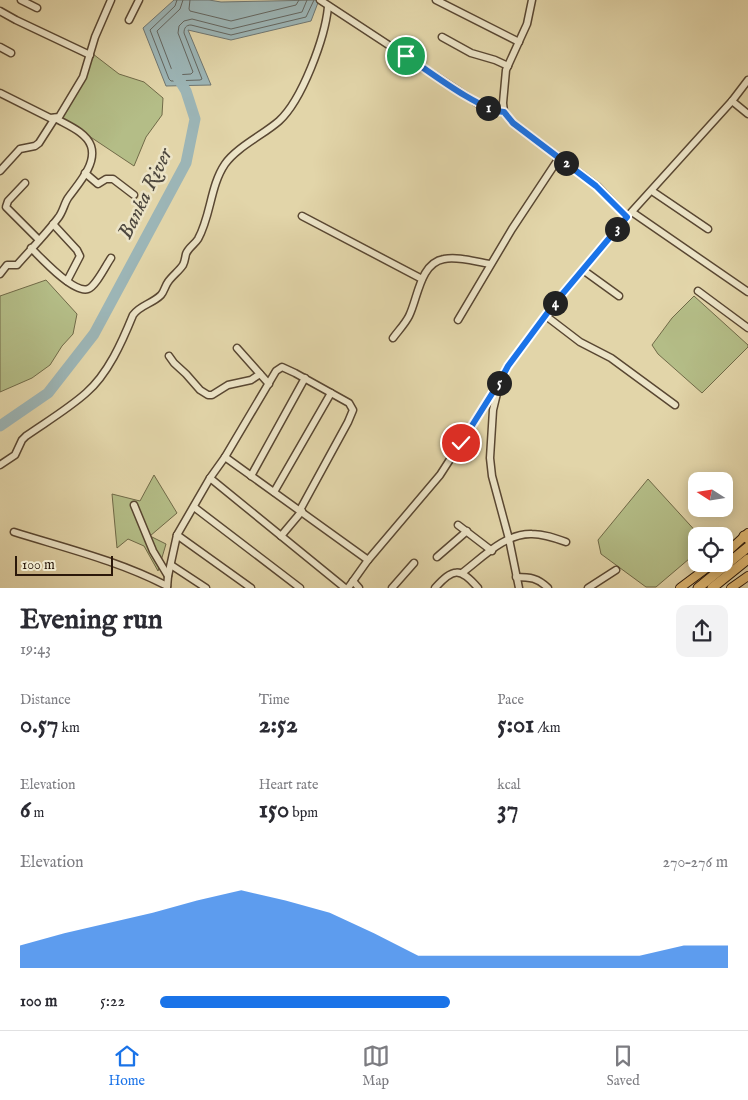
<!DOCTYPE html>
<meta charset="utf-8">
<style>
body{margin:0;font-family:"IM FELL English",serif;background:#f2f2f3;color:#2b2b33;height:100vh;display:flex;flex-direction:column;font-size:19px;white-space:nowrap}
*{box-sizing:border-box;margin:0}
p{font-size:16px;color:#7c7c81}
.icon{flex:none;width:28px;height:28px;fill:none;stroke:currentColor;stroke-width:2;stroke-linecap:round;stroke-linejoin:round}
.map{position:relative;height:588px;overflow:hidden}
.details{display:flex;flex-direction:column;background:#fff;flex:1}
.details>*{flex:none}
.needle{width:32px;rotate:282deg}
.controls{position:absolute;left:688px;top:472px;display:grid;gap:10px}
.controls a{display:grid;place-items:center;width:45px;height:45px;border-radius:10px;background:#fff;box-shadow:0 2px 12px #0003;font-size:25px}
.scale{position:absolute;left:15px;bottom:12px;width:98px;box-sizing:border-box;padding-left:5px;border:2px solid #2b180a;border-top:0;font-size:14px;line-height:18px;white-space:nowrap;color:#2b180a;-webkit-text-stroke:4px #ece4c7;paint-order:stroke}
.pin{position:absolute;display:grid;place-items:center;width:42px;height:42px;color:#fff;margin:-21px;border:2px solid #fff;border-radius:50%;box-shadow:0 1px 5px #0007}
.km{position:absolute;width:25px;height:25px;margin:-12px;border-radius:50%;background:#222;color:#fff;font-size:14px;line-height:25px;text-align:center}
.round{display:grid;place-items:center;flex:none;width:52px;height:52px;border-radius:10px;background:#f2f2f3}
.overview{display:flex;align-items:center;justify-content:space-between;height:85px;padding:0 20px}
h1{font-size:28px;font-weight:700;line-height:38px}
.metrics{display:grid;grid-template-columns:repeat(3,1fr);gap:8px;height:85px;padding:5px 20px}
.metrics div{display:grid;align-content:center}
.metrics b{font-size:25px;font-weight:700}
.metrics small{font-size:14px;font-weight:400}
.metrics p{font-size:14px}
.chart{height:140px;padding:10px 20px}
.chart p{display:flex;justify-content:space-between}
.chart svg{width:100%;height:90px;margin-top:5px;fill:#1a73e8;opacity:.7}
ul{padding:0 20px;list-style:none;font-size:16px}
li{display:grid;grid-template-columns:80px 60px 1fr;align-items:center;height:38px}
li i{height:12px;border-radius:6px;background:#1a73e8}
.menu{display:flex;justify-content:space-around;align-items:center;height:70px;border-top:1px solid #e1e1e2;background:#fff;font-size:14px;color:#7c7c81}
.menu a{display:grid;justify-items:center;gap:2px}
.menu .selected{color:#1a73e8}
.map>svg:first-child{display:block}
.green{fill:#b4bd87;stroke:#706a48}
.water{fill:#9cb5b6;stroke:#6f7671}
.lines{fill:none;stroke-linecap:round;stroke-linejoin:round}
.shore{stroke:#646660;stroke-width:1}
.river{stroke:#9cb5b6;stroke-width:11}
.minor-casing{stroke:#594732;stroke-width:9}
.major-casing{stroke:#2b180a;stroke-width:10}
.highway-casing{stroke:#2b180a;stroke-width:11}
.minor{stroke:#ece4c7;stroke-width:6}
.major{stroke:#e1ba74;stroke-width:8}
.highway{stroke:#e1ba74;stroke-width:9}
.route-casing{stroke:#fff;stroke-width:10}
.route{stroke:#1a73e8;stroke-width:6}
.labels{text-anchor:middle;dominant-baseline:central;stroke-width:5;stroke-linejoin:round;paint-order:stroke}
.water-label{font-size:21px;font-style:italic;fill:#4d473e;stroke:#ece4c7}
</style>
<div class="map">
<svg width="748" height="588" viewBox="0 0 748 588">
<rect width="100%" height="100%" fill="#e2d5a9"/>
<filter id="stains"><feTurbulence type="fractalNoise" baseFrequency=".004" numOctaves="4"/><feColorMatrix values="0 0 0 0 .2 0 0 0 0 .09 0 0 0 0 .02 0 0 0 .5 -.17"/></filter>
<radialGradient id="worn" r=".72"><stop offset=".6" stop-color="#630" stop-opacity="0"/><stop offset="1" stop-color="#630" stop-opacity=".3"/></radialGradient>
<!-- green -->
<g class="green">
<polygon points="93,54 119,74 144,82 163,98 162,115 146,137 134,166 62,118"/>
<polygon points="46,280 77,314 73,334 62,346 50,365 32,378 0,392 0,296"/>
<polygon points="694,296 748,345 748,347 702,393 658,354 652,345 672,318"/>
<polygon points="154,475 177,513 150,536 166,544 158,571 144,546 128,539 117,548 112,494 140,501"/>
<polygon points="648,479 700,536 696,536 696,553 656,587 646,587 601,554 598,540"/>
</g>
<!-- water -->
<polygon class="water" points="174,0 209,0 221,2 319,0 311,21 231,40 188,30 211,85 166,86 143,28"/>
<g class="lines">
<!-- shore -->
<g class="shore">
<path d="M177 0 175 6 150 30 169 79 171 81 200 80 202 79 184 33C184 28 186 25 191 25L231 35 306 17 314 0"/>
<polyline points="183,0 180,9 157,31 173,73 175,75 191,74 193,72 178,33 179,26 184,21 192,19 231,29 302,12 307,0"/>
<polyline points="190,0 189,9 190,11 231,21 296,5 299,0"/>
</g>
<!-- river -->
<polyline class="river" points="0,426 48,393 94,334 186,163 195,119 186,91 175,73"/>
<!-- minor casing -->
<g class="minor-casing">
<g id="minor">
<polyline points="21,0 37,8"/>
<polyline points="320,0 477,103 496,111 504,112"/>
<polyline points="436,0 519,42"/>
<polyline points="532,0 527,24 506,70 503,103 504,112 513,123 597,186 627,217"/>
<polyline points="0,11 16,20 90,55"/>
<polyline points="129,20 139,0"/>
<polyline points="442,37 471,53 495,60 508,66"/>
<polyline points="0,47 11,53"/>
<polyline points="0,93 50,118 59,117 83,77 95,37 111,0"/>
<polyline points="732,101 748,114"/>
<path d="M0 171 20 149 35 146 39 143 55 118C67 125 86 132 91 146 97 164 78 184 68 198 64 204 63 212 58 218 46 234 31 249 17 265H7L0 274"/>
<polyline points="85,173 98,184 106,179 113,179 134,195"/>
<polyline points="25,183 8,201 6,207 39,240"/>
<polyline points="652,191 708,229"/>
<polyline points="632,212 748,292"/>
<polyline points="302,216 422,279"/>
<polyline points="53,224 77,250 80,256 67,281"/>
<path d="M31 248C41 258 74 294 88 289 96 286 106 265 111 258"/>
<polyline points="583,270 619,296"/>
<polyline points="698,291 748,328"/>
<polyline points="546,316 580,342 611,358 675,405"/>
<polyline points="458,320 512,229 559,158"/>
<path d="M393 338C398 331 405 324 409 316 418 298 420 263 444 259 458 256 476 262 490 264"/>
<polyline points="237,348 269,384"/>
<polyline points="169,356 174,363 186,374 200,390 208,395 212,395 228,385 251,380 260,374"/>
<polyline points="225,457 368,560"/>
<path d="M0 465 15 455 22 440 26 436C46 422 68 409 86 393 108 374 122 342 133 315 140 305 152 304 161 295 164 292 165 286 168 282 172 276 179 271 183 265 185 261 185 258 186 254 188 248 195 244 198 239 211 216 210 186 225 164 237 147 263 135 279 121 302 100 325 38 328 7"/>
<polyline points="251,476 305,378"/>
<polyline points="210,478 345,588"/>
<polyline points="274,492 331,393"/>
<polyline points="134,505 153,551 168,576"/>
<polyline points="194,507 300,588"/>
<polyline points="458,525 492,551"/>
<path d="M14 532C65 548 119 561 167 586"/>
<polyline points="177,535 251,588"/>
<polyline points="281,536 302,511"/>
<polyline points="437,557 467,531"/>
<polyline points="171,565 206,588"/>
<path d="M462 573C482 558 505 533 532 534 544 534 555 538 566 542"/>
<path d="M516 577C530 577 538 578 548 588"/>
<polyline points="353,581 359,588"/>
<polyline points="167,588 168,576 177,535 210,478 225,457 276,371 282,367 295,373 349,403 353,410 348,422 300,510"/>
<polyline points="348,588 368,560 440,475 496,388"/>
<polyline points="392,588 414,563"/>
<path d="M435 588C453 568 460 567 478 588"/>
<polyline points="519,588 509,539 492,476 490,458 493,410 500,381 508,366 554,304 627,217 732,101 748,80"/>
<polyline points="588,588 616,570"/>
</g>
</g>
<!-- major casing -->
<g class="major-casing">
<g id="major">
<polyline points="724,555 748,533"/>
<polyline points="680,588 712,564"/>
<polyline points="731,588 748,576"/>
</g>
</g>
<!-- highway casing -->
<g class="highway-casing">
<g id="highway">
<polyline points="744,536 748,539"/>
<polyline points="698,588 748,547"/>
<polyline points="712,588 748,559"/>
</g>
</g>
<!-- minor -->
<use href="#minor" class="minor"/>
<!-- major -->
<use href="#major" class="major"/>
<!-- highway -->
<use href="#highway" class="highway"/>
</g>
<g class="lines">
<!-- route casing -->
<g class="route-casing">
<path id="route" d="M406 56C429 71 479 110 504 112L513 123 596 186 627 217 554 304 508 366 500 381 461 443"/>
</g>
<!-- route -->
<use href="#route" class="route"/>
</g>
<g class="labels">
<!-- water labels -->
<g class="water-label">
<text transform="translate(146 194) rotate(-64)">Banka River</text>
</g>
</g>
<rect width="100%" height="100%" filter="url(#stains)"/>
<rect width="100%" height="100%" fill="url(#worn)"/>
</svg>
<div class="controls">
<a><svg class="needle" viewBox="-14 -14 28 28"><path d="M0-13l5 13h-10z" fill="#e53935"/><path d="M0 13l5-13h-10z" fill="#7c7c81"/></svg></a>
<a><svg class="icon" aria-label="locate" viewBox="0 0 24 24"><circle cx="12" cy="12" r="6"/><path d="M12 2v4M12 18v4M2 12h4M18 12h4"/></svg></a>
</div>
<div class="scale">100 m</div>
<div class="pin" style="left:406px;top:56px;background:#1e9e55"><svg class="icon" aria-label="arrive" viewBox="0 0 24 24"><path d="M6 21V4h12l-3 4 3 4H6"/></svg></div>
<div class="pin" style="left:461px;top:443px;background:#d93025"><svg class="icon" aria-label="check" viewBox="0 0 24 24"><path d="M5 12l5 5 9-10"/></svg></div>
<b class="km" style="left:488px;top:108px">1</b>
<b class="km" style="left:566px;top:163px">2</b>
<b class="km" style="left:617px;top:229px">3</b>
<b class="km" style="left:555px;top:303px">4</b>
<b class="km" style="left:499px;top:383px">5</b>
</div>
<section class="details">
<div class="overview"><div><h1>Evening run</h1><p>19:43</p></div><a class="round"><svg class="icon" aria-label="share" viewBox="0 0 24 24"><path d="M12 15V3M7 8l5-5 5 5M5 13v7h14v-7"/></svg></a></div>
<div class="metrics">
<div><p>Distance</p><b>0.57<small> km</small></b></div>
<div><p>Time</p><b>2:52</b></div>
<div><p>Pace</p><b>5:01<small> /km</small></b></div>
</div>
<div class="metrics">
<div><p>Elevation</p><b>6<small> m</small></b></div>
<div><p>Heart rate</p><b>150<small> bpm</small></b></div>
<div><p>kcal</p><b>37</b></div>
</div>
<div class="chart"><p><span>Elevation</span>270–276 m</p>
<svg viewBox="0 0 160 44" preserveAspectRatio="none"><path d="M0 44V33L10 27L20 22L30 17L40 11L50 6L60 11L70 17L80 27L90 38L100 38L110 38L120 38L130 38L140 38L150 33L160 33V44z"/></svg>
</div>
<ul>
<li><b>100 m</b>5:22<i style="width:51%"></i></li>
</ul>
</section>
<nav class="menu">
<a class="selected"><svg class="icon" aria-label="home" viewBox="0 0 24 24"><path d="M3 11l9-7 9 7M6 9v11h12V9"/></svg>Home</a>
<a><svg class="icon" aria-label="map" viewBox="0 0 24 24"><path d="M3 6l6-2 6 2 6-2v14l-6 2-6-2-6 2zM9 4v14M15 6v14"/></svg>Map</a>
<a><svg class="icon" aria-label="saved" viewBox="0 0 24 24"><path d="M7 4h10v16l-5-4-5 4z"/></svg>Saved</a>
</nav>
